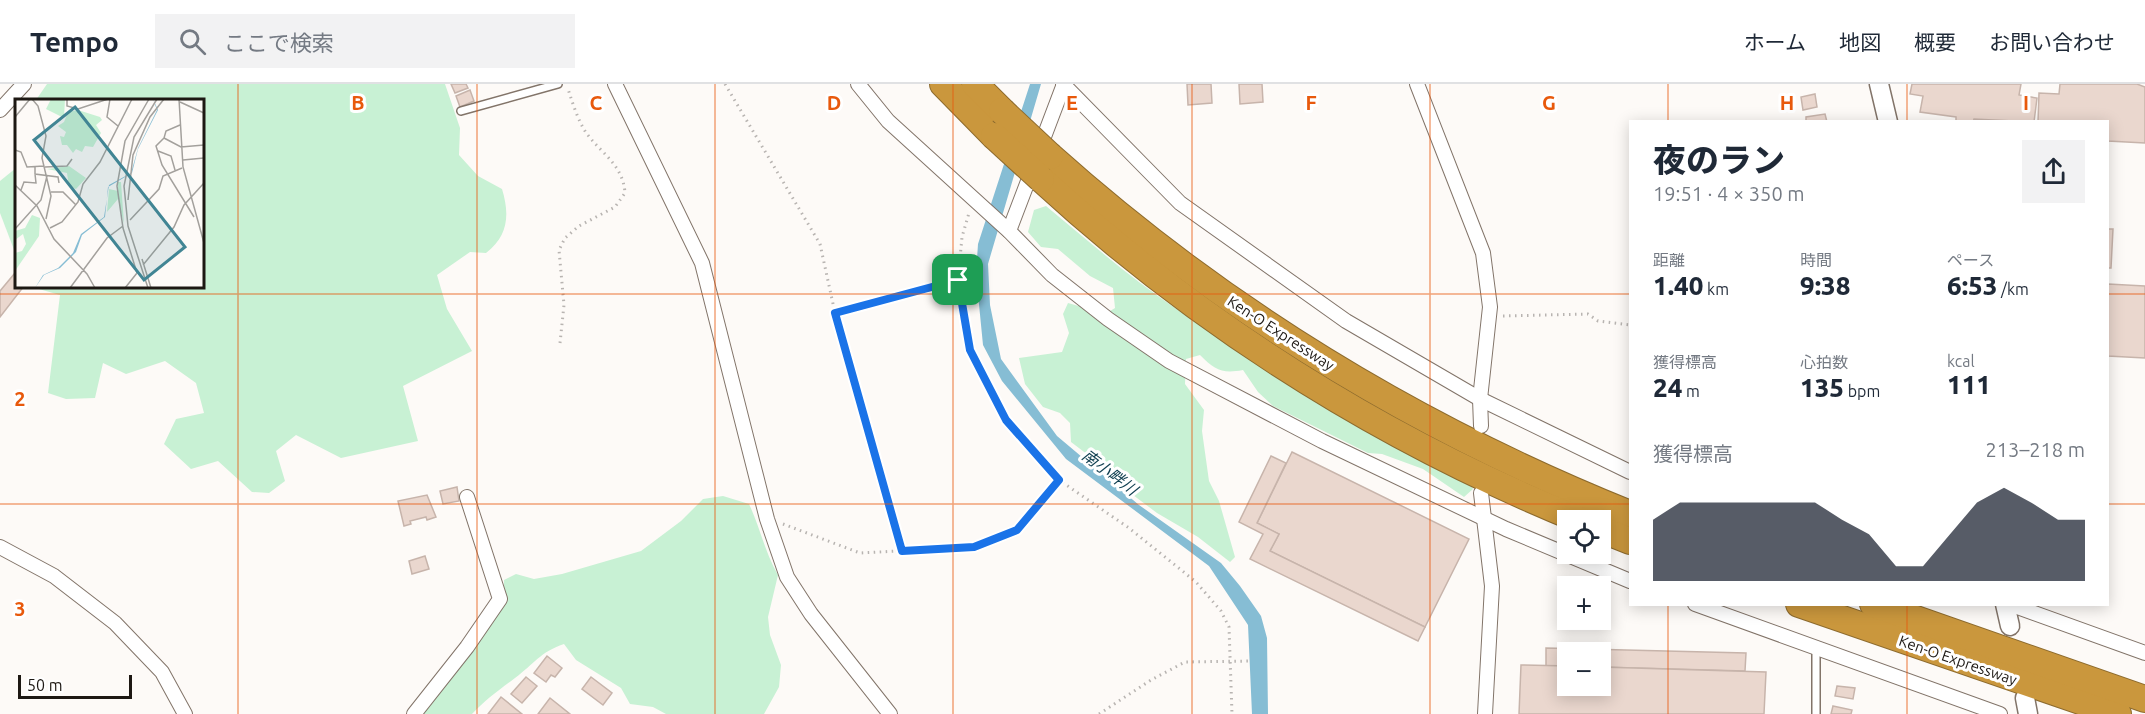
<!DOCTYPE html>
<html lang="ja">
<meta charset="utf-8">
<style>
body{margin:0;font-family:Ubuntu,"Noto Sans JP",sans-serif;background:#f2f2f3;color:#1f2937;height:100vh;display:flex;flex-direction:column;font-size:22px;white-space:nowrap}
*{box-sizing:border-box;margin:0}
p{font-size:20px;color:#747a83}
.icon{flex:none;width:33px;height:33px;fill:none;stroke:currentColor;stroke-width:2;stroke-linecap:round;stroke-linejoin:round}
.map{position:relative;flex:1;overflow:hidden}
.details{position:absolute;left:1629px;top:36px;width:480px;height:486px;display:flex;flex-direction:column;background:#fff;border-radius:0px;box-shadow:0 3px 15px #0003}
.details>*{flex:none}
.fabs{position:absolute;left:1557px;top:426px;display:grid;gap:12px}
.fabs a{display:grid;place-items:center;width:54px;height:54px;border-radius:0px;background:#fff;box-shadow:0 3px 15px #0003;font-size:30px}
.scale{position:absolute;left:18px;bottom:15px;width:114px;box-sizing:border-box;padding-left:6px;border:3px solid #1d1813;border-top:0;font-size:16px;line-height:21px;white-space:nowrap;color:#1d1813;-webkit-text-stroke:4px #fff;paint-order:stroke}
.pin{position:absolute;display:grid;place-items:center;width:51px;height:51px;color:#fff;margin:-26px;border-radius:12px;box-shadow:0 3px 9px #0006}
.round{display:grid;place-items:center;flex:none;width:63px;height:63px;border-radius:0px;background:#f2f2f3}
.summary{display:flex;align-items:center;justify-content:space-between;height:102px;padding:0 24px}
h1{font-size:33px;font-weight:800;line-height:45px}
.metrics{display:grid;grid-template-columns:repeat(3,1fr);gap:9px;height:102px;padding:6px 24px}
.metrics div{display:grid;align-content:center}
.metrics b{font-size:26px;font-weight:800}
.metrics small{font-size:16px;font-weight:400}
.metrics p{font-size:16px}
.chart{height:168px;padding:12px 24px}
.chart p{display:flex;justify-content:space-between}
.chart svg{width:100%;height:108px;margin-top:6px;fill:#111827;opacity:.7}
header{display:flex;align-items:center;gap:36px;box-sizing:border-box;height:84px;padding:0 30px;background:#fff;border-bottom:2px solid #e0e1e3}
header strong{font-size:28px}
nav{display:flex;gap:33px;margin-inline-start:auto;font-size:21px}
.search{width:420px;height:54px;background:#f2f2f3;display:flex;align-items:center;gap:15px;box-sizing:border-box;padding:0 21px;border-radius:0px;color:#747a83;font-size:22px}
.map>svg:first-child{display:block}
.green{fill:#c8f1d4}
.water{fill:#86bdd4}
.building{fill:#ead7ce;stroke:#c7b4ab;stroke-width:1.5}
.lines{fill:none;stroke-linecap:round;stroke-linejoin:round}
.service-casing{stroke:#827469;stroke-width:10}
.minor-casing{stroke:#827469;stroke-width:16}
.tertiary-casing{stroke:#827469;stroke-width:21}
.motorway-casing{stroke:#8d6b2e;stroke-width:28}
.path{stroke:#b8b4b1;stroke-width:3;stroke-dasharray:1.5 4.5;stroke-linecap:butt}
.service{stroke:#fff;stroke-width:7}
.minor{stroke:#fff;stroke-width:14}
.tertiary{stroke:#fff;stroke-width:18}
.motorway{stroke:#ca973d;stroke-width:26}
.motorway-bridge-casing{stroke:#8d6b2e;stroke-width:28;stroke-linecap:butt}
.motorway-bridge{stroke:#ca973d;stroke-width:26}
.route-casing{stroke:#fff;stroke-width:12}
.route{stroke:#1a73e8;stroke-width:8}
.grid{fill:none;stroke:#e8590c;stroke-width:1.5;stroke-opacity:0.55}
.labels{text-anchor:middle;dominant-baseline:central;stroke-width:6;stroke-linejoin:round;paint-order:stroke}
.street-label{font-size:15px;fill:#1d1813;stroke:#fff}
.water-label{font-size:16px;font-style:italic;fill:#124152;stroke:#fff}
.inset-road{fill:none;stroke:#a3a09c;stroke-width:1.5}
.view{fill:#418594;fill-opacity:0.15;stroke:#418594;stroke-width:3}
.inset-edge{fill:none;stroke:#1d1813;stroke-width:3}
.grid-label{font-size:20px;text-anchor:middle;font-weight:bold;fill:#e8590c;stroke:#fff;stroke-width:6;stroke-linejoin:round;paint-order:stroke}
</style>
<header>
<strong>Tempo</strong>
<div class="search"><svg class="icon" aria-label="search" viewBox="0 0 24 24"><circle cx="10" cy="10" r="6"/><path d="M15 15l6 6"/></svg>ここで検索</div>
<nav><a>ホーム</a><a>地図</a><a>概要</a><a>お問い合わせ</a></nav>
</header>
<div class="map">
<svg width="2145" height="630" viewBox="0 0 2145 630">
<rect width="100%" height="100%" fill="#fdfaf7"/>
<!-- green -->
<g class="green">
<path d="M47 0H445L460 44 459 71 478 92 502 105C510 131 508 152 486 169L470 168 437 191 447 225 472 267 403 302 418 357 341 374 296 351 276 367 285 397 269 409 252 408 218 377 191 385 164 360 176 335 204 329 196 299 165 277 126 290 103 279 95 314 66 315 48 309 60 211 32 203 202 202V16H36Z"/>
<polygon points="16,84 16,171 0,129 0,97"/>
<path d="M1046 122C1089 158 1132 195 1178 226 1269 286 1368 335 1464 388L1473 405 1464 413 1423 385 1382 370 1368 369 1273 322 1258 308 1243 286C1222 290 1215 286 1200 271L1186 275 1185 300 1204 326 1202 347 1209 397 1219 417 1235 473 1230 478 1198 453 1157 429 1109 393 1096 377 1071 358 1070 339 1060 329 1043 323 1025 300 1019 274 1062 268 1069 249 1063 230 1068 219 1082 223 1097 235 1115 224 1113 204 1090 192 1058 165 1041 163 1028 148 1034 126Z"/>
<path d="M723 412 749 420C760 443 765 469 778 491L768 533 770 551 781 581 779 603 764 630H666L653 623 630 620 621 604 576 576 564 560C540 568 534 580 515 594 499 606 485 616 472 630H418L504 520V496L516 490 534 495 562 490 641 467 681 437 703 415Z"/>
</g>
<!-- water -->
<polygon class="water" points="1030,0 1041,0 988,180 990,221 1001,275 1057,352 1139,421 1221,479 1240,502 1261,532 1267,554 1268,630 1252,630 1248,541 1209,482 1066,375 1002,297 983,261 976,190 978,160"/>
<!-- building -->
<g class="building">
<polygon points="451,0 466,0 468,4 455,9"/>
<polygon points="1187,0 1211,0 1212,19 1188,21"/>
<polygon points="1239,0 1262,0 1263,18 1240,20"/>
<polygon points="1912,0 2021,0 2019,11 2037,14 2034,38 1974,35 1973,38 1956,38 1956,33 1920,28 1923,12 1910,10"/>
<polygon points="2060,0 2137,0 2145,3 2145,59 2108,57 2108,38 2038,38 2039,9 2059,10"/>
<polygon points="470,6 474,17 460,23 456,12"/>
<polygon points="1815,10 1817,23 1803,26 1801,13"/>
<polygon points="1825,30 1827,38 1806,38 1806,33"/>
<polygon points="2108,145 2113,145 2111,184 2108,184"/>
<polygon points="15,189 16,202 24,202 0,233 0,207"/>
<polygon points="2108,200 2145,202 2145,274 2108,272"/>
<polygon points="1292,368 1469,455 1425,543 1270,467 1279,450 1257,439"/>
<polygon points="1271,372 1286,379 1257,439 1279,450 1270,467 1425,543 1418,557 1250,475 1263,450 1239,438"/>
<polygon points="457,403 459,417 443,420 440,407"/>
<polygon points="427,411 436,433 427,436 426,433 410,437 411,440 404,442 398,417"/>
<polygon points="425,472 429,485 412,490 409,477"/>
<polygon points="1546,564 1746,569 1745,587 1600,583 1600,568 1568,568 1568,582 1546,582"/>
<polygon points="547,572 562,584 555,593 551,591 546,598 534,589"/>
<polygon points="1521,581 1568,582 1568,602 1600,602 1600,583 1766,588 1764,630 1519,630"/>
<polygon points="526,593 537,602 522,619 511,610"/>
<polygon points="591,593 612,609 603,621 582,605"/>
<polygon points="1837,602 1855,604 1853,615 1835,612"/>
<polygon points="501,613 522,630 488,630"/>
<polygon points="550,614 570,630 538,630"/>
<polygon points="1833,622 1852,626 1851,630 1831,630"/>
</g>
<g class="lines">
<!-- service casing -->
<g class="service-casing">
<g id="service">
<polyline points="461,27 558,0"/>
<polyline points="1816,630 1816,564"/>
</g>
</g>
<!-- minor casing -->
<g class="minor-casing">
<g id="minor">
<polyline points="615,0 702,179 767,435 787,493 811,530 890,630"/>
<polyline points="858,0 888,37 1009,147 1052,191 1108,235 1169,277 1322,357 1506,445 1630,497"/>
<polyline points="1063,0 1180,119 1346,237 1480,315 1630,388"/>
<polyline points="1417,0 1483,169 1490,223 1480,315 1481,342"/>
<polyline points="0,26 24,0"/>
<polyline points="1039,66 1064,0"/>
<polyline points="1009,147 1033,84"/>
<polyline points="1481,409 1492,502 1485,630"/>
<polyline points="0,463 54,492 115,539 162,588 185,630"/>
<polyline points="1695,520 2000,630"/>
<polyline points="2009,520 2145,569"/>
<polyline points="414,630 467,563 500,515 467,413"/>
</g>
</g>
<!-- tertiary casing -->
<g class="tertiary-casing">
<g id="tertiary">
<polyline points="1879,0 1888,38"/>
<polyline points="2005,520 2010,542"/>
<polyline points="2025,614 2028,630"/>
</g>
</g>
<!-- motorway casing -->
<g class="motorway-casing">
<g id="motorway">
<polyline points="943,0 994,52"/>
<polyline points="975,0 1002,27"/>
<path d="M1050 72C1222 226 1416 344 1630 430"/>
<path d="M1041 95C1200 241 1381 355 1580 436"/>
<polyline points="1600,445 1630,457"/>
<polyline points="1799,520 2118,630"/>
<polyline points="1873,520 2145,615"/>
</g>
</g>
<!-- path -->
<g class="path">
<polyline points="725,0 820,160 835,229 902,467"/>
<polyline points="958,196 970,266 1006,336 1059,396 1129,444 1196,498 1221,527 1229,543 1232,630"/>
<polyline points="835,229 958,196 962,153 969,129"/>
<polyline points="1503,232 1588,230 1598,237 1630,241"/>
<path d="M560 259 564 221 559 166 565 154 579 142 615 123 625 109C623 81 602 70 587 50 578 37 573 20 568 5"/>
<polyline points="783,440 860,469 973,463 1017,446 1059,396"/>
<polyline points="1099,630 1151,596 1185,578 1251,577"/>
</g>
<!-- service -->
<use href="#service" class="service"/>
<!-- minor -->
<use href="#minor" class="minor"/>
<!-- tertiary -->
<use href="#tertiary" class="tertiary"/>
<!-- motorway -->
<use href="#motorway" class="motorway"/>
<!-- motorway-bridge casing -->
<g class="motorway-bridge-casing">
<g id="motorway-bridge">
<polyline points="1002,27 1050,72"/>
<polyline points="994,52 1041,95"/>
</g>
</g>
<!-- motorway-bridge -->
<use href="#motorway-bridge" class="motorway-bridge"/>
</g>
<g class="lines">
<!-- route casing -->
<g class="route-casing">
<polygon id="route" points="958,196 970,266 1006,336 1059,396 1017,446 974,463 902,467 835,229"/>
</g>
<!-- route -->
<use href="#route" class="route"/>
</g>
<!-- grid -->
<path class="grid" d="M238 0V630M477 0V630M715 0V630M953 0V630M1192 0V630M1430 0V630M1668 0V38M1907 0V38M0 210H1630M2108 210H2145M0 420H1630M2108 420H2145M1668 520V630M1907 520V630"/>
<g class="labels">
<!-- street labels -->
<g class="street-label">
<text transform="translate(1281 249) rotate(33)">Ken-O Expressway</text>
<text transform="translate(1958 576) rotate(19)">Ken-O Expressway</text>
</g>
<!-- water labels -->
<g class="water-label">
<text transform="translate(1110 388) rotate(37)">南小畔川</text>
</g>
</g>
<!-- overview -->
<g transform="translate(15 15)">
<rect width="189" height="189" fill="#fdfaf7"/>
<path d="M36 0H50L49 19 31 10ZM63 11 85 18 87 21 81 26 86 34 78 48 70 47 67 53 61 50 58 54 52 46H47L45 37 49 38 51 33 43 27 49 23 53 13ZM54 67 71 79 61 90 54 88 52 74 32 70ZM103 83H106L109 125 103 100 92 113 94 90 103 92ZM17 116 25 119 24 137 0 172V154L7 152 11 145 8 135 0 141V132L10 129Z" fill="#c8f1d4"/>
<path d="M138 0 143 11 123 50 117 74 93 88 90 118 67 136 61 153 45 169 29 176 20 189 28 176 43 169 58 154 66 135 89 118 94 86 116 74 123 49 142 11Z" fill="#86bdd4"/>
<path class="inset-road" d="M17 0 23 7 31 37 27 59 36 97 31 120M52 0V7L63 10 93 0M95 0 92 18 103 27M164 0 168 68 189 144M165 3 189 14M0 18 15 0M165 26 151 32 149 39 166 48 189 46M149 39 141 47 147 66 179 118M0 51 6 53 12 68 29 67M143 52 156 57 160 71M168 61 189 59M20 68V75L43 78 44 84M30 68 52 67 57 60M0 86 22 107 39 140 72 175 80 189M6 91 9 83 21 84 20 75M36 93H48L61 106M113 101 118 56 135 18 149 0M115 121 144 90 148 77 167 69M35 129 47 123 63 103 68 85 85 63 117 0M0 130 26 101 32 77M127 160 136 189M128 166 159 128 169 106 189 84M122 174 108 129 102 87 110 42 134 0M55 189 92 139 108 127M110 189 122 174M133 189 113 127 109 87 119 38 142 0"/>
<path class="view" d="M60 8 170 148 129 181 19 41Z"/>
<rect width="189" height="189" class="inset-edge"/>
</g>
<g class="grid-label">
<text x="358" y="26">B</text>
<text x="596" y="26">C</text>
<text x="834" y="26">D</text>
<text x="1072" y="26">E</text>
<text x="1311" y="26">F</text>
<text x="1549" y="26">G</text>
<text x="1787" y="26">H</text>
<text x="2026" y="26">I</text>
<text x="20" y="322">2</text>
<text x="20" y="532">3</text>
</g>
</svg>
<div class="fabs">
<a><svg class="icon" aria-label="locate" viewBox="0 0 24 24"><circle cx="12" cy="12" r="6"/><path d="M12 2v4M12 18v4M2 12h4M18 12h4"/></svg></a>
<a>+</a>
<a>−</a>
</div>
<div class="scale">50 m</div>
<div class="pin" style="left:958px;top:196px;background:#1e9e55"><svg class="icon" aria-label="arrive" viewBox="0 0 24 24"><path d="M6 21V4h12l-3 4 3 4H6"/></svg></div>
<section class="details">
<div class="summary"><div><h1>夜のラン</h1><p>19:51 · 4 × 350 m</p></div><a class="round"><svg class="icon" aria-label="share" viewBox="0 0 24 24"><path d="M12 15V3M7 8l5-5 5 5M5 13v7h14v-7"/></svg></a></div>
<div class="metrics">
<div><p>距離</p><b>1.40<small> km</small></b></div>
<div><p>時間</p><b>9:38</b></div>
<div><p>ペース</p><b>6:53<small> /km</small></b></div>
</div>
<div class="metrics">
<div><p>獲得標高</p><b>24<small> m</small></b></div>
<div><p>心拍数</p><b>135<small> bpm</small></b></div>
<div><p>kcal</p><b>111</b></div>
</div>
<div class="chart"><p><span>獲得標高</span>213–218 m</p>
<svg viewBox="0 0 160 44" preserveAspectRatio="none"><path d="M0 44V19L10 12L20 12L30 12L40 12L50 12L60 12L70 19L80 25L90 38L100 38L110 25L120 12L130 6L140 12L150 19L160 19V44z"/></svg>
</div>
</section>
</div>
